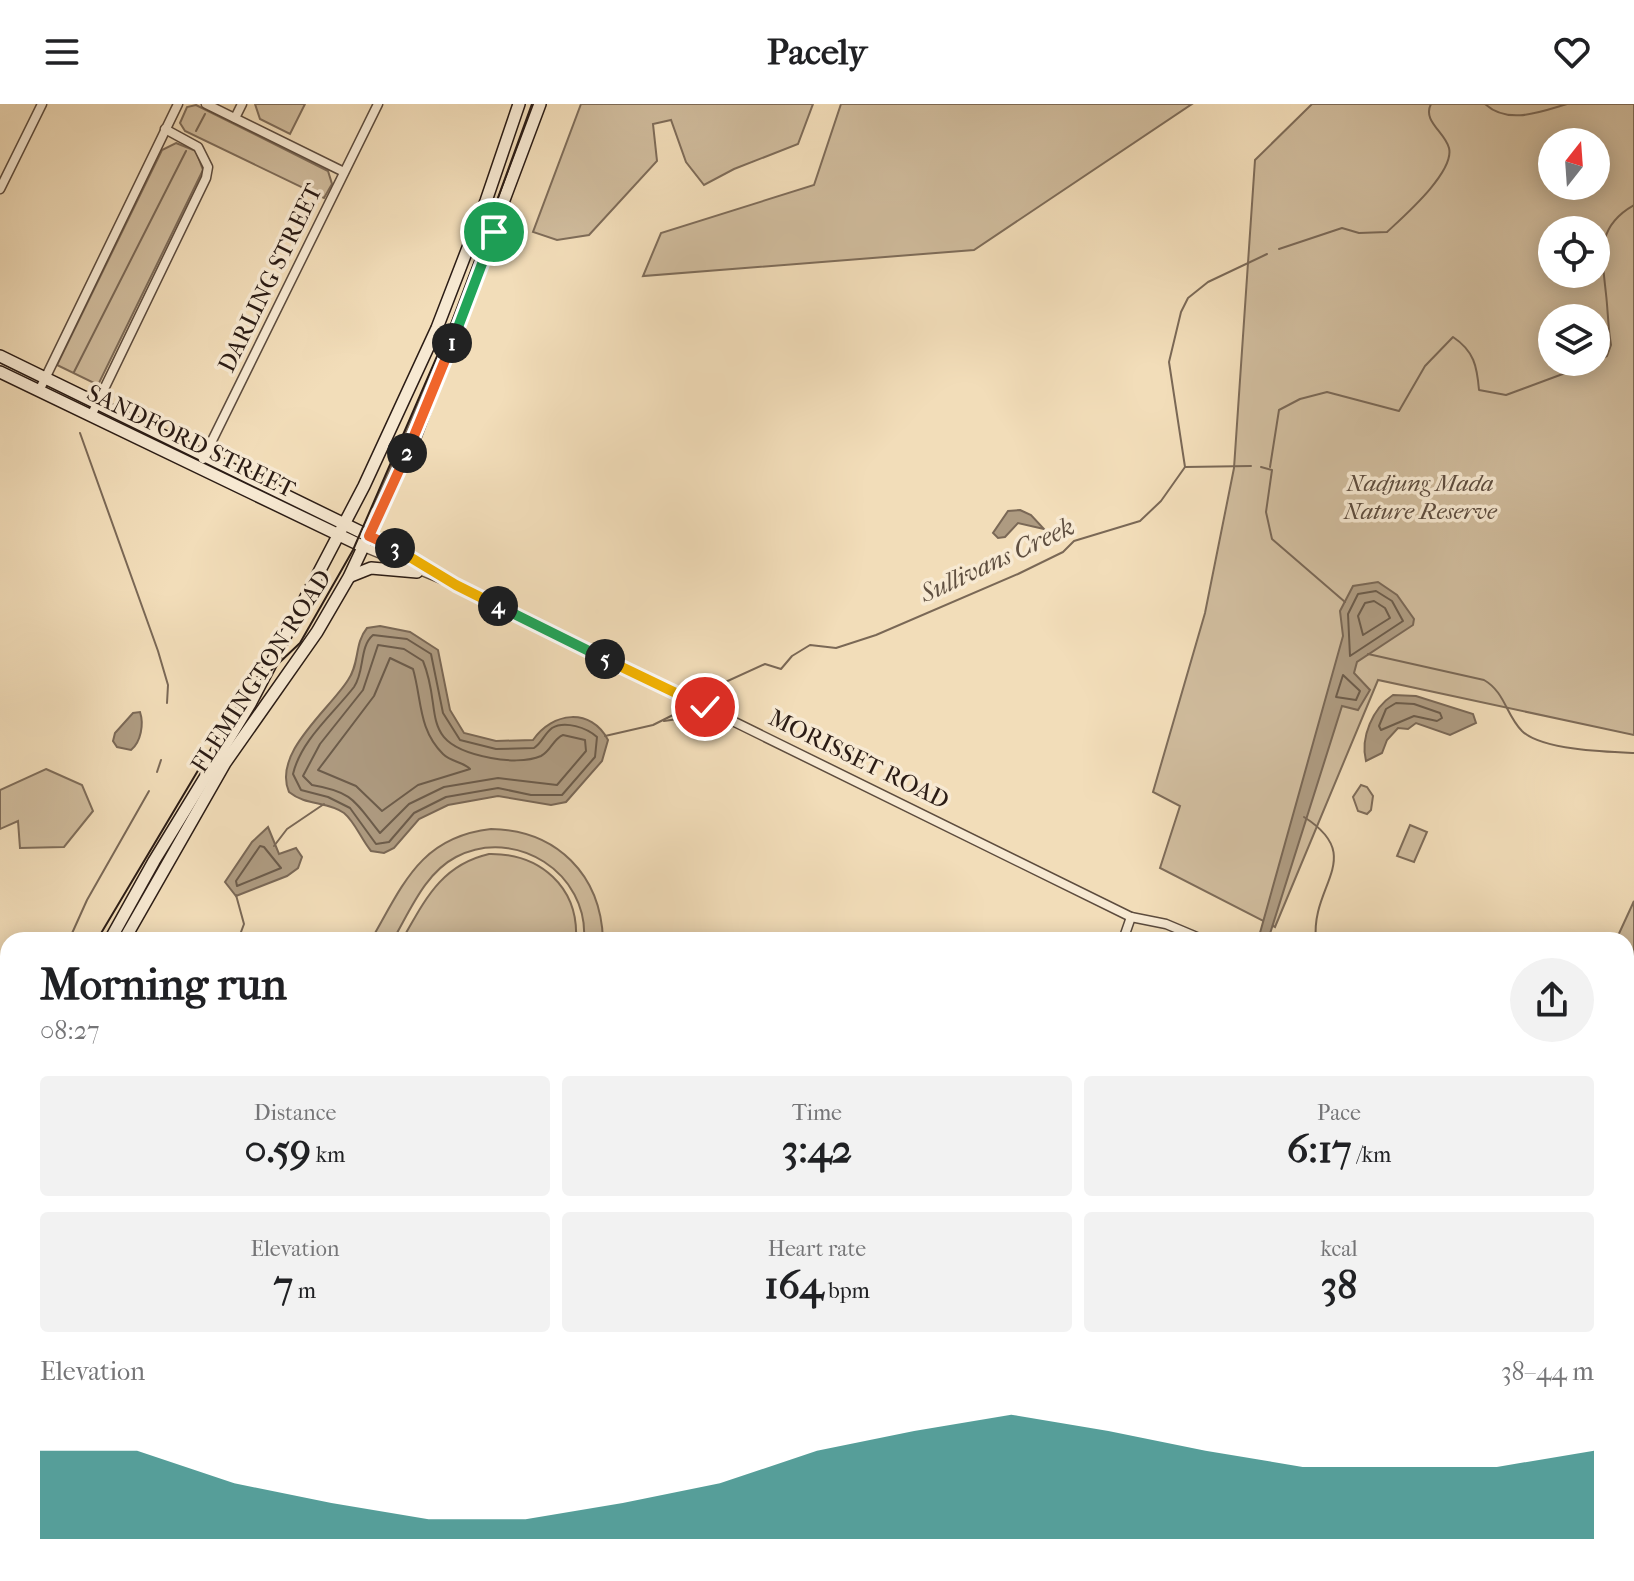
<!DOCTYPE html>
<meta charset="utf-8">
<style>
body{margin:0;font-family:"IM FELL French Canon",serif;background:#f2f2f2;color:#202124;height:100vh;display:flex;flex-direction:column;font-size:30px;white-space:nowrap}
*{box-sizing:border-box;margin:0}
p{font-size:26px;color:#757577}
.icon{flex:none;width:44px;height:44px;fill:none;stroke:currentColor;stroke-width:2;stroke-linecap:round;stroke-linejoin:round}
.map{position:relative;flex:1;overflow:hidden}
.drawer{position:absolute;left:0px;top:828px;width:1634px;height:650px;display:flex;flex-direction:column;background:#fff;border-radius:24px 24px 0 0;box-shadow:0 4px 20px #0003}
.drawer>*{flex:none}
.needle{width:52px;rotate:17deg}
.fabs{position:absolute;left:1538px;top:24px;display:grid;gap:16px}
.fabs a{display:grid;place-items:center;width:72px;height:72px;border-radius:50%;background:#fff;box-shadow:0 4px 20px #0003;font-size:40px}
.pin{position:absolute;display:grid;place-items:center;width:68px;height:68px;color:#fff;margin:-34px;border:4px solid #fff;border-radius:50%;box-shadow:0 2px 8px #0007}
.km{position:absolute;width:40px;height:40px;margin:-20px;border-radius:50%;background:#222;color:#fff;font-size:22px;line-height:40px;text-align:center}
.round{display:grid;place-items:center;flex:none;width:84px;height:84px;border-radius:42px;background:#f2f2f2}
.overview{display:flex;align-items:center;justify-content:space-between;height:136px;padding:0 40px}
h1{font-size:44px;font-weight:700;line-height:60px}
.metrics{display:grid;grid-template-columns:repeat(3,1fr);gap:12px;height:136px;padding:8px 40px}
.metrics div{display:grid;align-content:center;border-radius:8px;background:#f2f2f2;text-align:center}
.metrics b{font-size:40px;font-weight:700}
.metrics small{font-size:22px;font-weight:400}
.metrics p{font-size:22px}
.chart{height:224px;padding:16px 40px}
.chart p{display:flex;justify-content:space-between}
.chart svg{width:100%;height:144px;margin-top:8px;fill:#0f766e;opacity:.7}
header{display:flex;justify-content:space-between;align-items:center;height:104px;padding:0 40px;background:#fff;font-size:36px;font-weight:700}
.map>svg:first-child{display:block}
.green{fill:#d0bc9d;stroke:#7e6c59;stroke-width:2;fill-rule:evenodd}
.water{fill:#ae9b81;stroke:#7a6856;stroke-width:2}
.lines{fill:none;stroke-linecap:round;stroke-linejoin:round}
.shore{stroke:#6c5c4b;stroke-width:2}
.stream{stroke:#7a6856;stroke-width:2}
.minor-casing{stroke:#5d4c3e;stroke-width:11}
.tertiary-casing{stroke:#5d4c3e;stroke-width:13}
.secondary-casing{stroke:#2b1c15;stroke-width:14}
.minor{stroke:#f7e9d2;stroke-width:8}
.tertiary{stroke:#f7e9d2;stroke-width:10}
.secondary{stroke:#f7e9d2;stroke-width:11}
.tram{stroke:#2b1c15;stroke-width:2}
.split-1-casing{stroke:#fff;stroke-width:16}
.split-2-casing{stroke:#fff;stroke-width:16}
.split-3-casing{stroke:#fff;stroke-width:16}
.split-4-casing{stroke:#fff;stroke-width:16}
.split-5-casing{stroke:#fff;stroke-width:16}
.split-6-casing{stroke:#fff;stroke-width:16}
.split-1{stroke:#22a559;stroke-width:10}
.split-2{stroke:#f0652b;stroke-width:10}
.split-3{stroke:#f0652b;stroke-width:10}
.split-4{stroke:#f5b400;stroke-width:10}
.split-5{stroke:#22a559;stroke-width:10}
.split-6{stroke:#f5b400;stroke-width:10}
.labels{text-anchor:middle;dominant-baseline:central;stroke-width:7;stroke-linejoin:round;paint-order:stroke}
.street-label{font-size:24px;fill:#2b1c15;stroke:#f7e9d2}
.park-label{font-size:24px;font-style:italic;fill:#5d4c3e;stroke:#f7e9d2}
.water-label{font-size:26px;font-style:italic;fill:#5f4f40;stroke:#f7e9d2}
</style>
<header><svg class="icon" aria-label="menu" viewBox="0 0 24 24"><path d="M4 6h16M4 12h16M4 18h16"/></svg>Pacely<svg class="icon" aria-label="heart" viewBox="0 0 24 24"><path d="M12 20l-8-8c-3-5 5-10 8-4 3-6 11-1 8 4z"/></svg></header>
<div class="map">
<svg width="1634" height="1477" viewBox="0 0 1634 1477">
<rect width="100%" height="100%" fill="#f2ddb9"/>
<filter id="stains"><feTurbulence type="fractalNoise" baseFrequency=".0025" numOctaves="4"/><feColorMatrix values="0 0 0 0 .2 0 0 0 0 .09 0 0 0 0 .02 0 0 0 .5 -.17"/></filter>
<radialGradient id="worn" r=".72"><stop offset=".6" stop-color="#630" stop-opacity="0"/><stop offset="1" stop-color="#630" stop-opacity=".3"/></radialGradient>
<!-- green -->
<g class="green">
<polygon points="255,0 305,0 290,30 260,15"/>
<polygon points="581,0 813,0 798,40 734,65 704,81 686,58 671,16 653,20 657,57 589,131 557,136 533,128"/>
<polygon points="841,0 1192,0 974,146 643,172 661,129 814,81"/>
<path d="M1312 0H1634V631L1378 576 1275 823 1160 764 1180 702 1153 688 1205 509 1234 364 1255 56ZM1552 38H1596V82H1552ZM1552 126H1596V170H1552ZM1552 214H1596V258H1552Z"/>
<polygon points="196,1 328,67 332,80 324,94 185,27 180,19 187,3"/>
<polygon points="176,39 196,47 203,66 98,281 57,261 162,46"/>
<polygon points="440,251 421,303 372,404"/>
<polygon points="46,665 82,681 93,707 64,743 20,744 18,717 0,725 0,686"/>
<polygon points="1361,681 1367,683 1373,692 1371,706 1367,710 1358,707 1353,693"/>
<polygon points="1410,721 1427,728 1414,758 1397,752"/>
<path d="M491 725C557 726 601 771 603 836H584C589 769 515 722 456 753 425 769 410 807 393 836H371C403 781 420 733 491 725Z"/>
<path d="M489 750C540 749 579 783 576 836H402C425 796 441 761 489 750Z"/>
<polygon points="1634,797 1634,901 1626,897 1626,836 1616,836"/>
<polygon points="1634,1379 1634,1432 1626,1433 1626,1381"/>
<polygon points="39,1470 848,1470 850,1477 38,1477"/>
</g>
<!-- water -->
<g class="water">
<polygon points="1020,406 1031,411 1044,425 1018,419 1005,433 998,434 993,429 1008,407"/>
<polygon points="1378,478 1397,491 1414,515 1413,521 1357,558 1354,569 1370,586 1358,606 1342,602 1268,836 1258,836 1343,532 1340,507 1353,482"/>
<path d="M380 522 410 528 438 546 450 606 464 629 496 637 533 636C552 608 591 603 608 636L602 657 566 698 551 701 498 692 448 701 419 715 394 744 384 749 371 747C361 735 355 718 344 709 327 697 306 702 289 688 272 649 330 605 348 576 360 559 354 540 367 524Z"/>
<path d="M1393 591 1416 592 1473 610 1476 619 1450 631 1416 619 1408 625 1398 624 1387 636 1382 649 1366 657C1360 633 1373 604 1393 591Z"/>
<path d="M140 608C144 620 141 638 131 646L117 643 113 637 115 629 133 609Z"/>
<polygon points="268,723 279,750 296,744 302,753 298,764 287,772 236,792 225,778 252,738"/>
<polygon points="8,966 8,1082 0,1101 0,970"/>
</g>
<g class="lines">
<!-- shore -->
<g class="shore">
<polygon points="1376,487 1392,497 1403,517 1350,552 1348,510 1358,490"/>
<polygon points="1374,497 1385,504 1390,514 1363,531 1358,512 1365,499"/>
<path d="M373 531 407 535 431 550 443 609 460 636 496 645 534 644C542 639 544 630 552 624 565 616 587 624 597 633L595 653 562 691H531L498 684 446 693 414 709 389 738 376 740 350 704 328 693 301 686 293 670C301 636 333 610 354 583 365 567 359 543 373 531Z"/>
<path d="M378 541 404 545 423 557C444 608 416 640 491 654 505 657 528 658 541 652 551 647 553 635 563 631L585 636 586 647 557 681 498 674 444 683 409 700 380 729C355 698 354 688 312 681L303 672 320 640 363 586Z"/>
<path d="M390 554 413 565C422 596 418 625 443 650 451 658 464 658 470 665L418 681 382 707 356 682 318 666 374 592Z"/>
<polygon points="1343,571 1360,587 1356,596 1336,593"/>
<polygon points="1396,599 1414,600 1440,609 1442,614 1437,617 1414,612 1381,626 1379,622 1386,605"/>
<polygon points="260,742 264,743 281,764 237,782 236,777"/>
</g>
<!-- stream -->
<g class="stream">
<path d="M1485 0C1508 21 1540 8 1567 0"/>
<polyline points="196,27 205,10"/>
<path d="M1279 145 1342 124 1359 129 1387 128C1403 113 1455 68 1449 44 1445 28 1422 17 1431 0"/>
<path d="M1596 257 1607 252 1611 241C1608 224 1608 207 1606 190 1602 152 1595 123 1634 101"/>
<polyline points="74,268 186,47"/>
<polyline points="80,329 158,547 168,581 167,599"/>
<polyline points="1185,363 1251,362"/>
<polyline points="1261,363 1272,366 1266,408 1272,435 1345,498"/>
<path d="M1270 363 1279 306 1300 295 1327 288 1399 307 1425 262 1453 233C1474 247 1477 262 1479 286L1506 291 1595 258"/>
<path d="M1368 550 1484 576C1505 588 1506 611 1522 627 1542 646 1607 648 1634 649"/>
<polyline points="697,591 765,560 781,565 792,552 810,541 836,544 876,531 1018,470 1063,448 1074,437 1140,417 1161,397 1185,363 1169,258 1181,208 1188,194 1208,178 1267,150"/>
<polyline points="664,617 678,615 706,622"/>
<polyline points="605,632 653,621 687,604"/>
<polyline points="157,668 161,656"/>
<path d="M1304 713C1367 753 1310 781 1316 836"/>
<polyline points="274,742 287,725 324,700"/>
<polyline points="236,791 244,820 238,836"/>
<polyline points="69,836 87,796 149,687"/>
<polyline points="1626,1007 1634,1010"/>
<polyline points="0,1141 8,1134"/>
<polyline points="1626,1342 1634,1345"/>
</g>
<!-- minor casing -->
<g class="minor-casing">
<g id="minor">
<polyline points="206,0 344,68"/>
<polyline points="235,14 242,0"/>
<polyline points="0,85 42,0"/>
<polyline points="39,287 178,0"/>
<polyline points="91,312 206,74 208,63 198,43 165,25"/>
<polyline points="203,355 378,0"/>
<polyline points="369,432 445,474"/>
<polyline points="364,443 456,481 1131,813 1166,820 1204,836"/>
<polyline points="1123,836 1131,813"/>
<polyline points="994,1477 995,1470"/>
</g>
</g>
<!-- tertiary casing -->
<g class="tertiary-casing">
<g id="tertiary">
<polyline points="0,1230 8,1231"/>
<polyline points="0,1238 8,1240"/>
</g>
</g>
<!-- secondary casing -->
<g class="secondary-casing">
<g id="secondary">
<polyline points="0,252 369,432"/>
<polyline points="0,268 364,443"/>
<polyline points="351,472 371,464 417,468"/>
<polyline points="110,836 154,757 250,600 364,382 437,224 486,97 519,0"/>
<polyline points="124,836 225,659 317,528 349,473 415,333 540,0"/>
<polyline points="9,1477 10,1470"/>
<polyline points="21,1477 21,1470"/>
</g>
</g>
<!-- minor -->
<use href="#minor" class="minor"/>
<!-- tertiary -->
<use href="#tertiary" class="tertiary"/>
<!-- secondary -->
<use href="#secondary" class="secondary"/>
<!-- tram -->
<g class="tram">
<polyline points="97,836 240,596 300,539 353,446 458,204 532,0"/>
<polyline points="0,1425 8,1343"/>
<polyline points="0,1472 5,1417"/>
</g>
</g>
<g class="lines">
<!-- split-1 casing -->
<g class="split-1-casing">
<polyline id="split-1" points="452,239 494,128"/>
</g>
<!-- split-2 casing -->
<g class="split-2-casing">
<polyline id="split-2" points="407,349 452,239"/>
</g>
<!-- split-3 casing -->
<g class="split-3-casing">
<polyline id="split-3" points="395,444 369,432 407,349"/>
</g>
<!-- split-4 casing -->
<g class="split-4-casing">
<polyline id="split-4" points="395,444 456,481 498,502"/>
</g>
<!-- split-5 casing -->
<g class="split-5-casing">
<polyline id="split-5" points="498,502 605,555"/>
</g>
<!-- split-6 casing -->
<g class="split-6-casing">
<polyline id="split-6" points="605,555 705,603"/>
</g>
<!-- split-1 -->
<use href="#split-1" class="split-1"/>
<!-- split-2 -->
<use href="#split-2" class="split-2"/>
<!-- split-3 -->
<use href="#split-3" class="split-3"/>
<!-- split-4 -->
<use href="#split-4" class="split-4"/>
<!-- split-5 -->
<use href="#split-5" class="split-5"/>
<!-- split-6 -->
<use href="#split-6" class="split-6"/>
</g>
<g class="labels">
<!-- street labels -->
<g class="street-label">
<text transform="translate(270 174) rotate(-64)">DARLING STREET</text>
<text transform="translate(191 337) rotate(26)">SANDFORD STREET</text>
<text transform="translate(261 567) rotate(-57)">FLEMINGTON ROAD</text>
<text transform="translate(859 655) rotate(26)">MORISSET ROAD</text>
</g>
<!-- park labels -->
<g class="park-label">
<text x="1420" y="379">Nadjung Mada<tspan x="1420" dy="28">Nature Reserve</tspan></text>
</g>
<!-- water labels -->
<g class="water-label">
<text transform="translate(997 456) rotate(-25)">Sullivans Creek</text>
</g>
</g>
<rect width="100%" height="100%" filter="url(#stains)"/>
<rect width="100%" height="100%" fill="url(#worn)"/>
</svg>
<div class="fabs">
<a><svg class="needle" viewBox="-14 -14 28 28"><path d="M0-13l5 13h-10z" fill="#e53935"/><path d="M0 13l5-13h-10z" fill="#757577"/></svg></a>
<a><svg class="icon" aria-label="locate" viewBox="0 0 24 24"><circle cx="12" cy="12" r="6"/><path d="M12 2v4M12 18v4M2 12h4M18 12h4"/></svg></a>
<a><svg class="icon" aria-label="layers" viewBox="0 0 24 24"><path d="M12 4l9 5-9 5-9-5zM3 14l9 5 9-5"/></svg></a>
</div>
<div class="pin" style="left:494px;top:128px;background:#1e9e55"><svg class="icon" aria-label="arrive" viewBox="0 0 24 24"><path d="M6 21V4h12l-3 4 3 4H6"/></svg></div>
<div class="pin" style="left:705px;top:603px;background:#d93025"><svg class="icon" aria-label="check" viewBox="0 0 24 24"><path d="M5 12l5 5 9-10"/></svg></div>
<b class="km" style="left:452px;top:239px">1</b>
<b class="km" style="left:407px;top:349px">2</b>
<b class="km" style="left:395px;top:444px">3</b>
<b class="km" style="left:498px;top:502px">4</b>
<b class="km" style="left:605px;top:555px">5</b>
<section class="drawer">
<div class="overview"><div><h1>Morning run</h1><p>08:27</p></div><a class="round"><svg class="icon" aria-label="share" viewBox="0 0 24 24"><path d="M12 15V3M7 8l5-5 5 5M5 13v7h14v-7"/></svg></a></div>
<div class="metrics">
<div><p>Distance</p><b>0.59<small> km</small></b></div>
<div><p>Time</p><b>3:42</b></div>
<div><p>Pace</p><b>6:17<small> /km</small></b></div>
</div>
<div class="metrics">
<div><p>Elevation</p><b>7<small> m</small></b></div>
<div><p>Heart rate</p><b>164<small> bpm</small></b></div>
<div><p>kcal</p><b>38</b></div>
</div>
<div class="chart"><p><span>Elevation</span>38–44 m</p>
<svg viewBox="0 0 160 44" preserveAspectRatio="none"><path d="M0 44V17L10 17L20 27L30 33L40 38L50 38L60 33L70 27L80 17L90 11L100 6L110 11L120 17L130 22L140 22L150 22L160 17V44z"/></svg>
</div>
</section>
</div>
